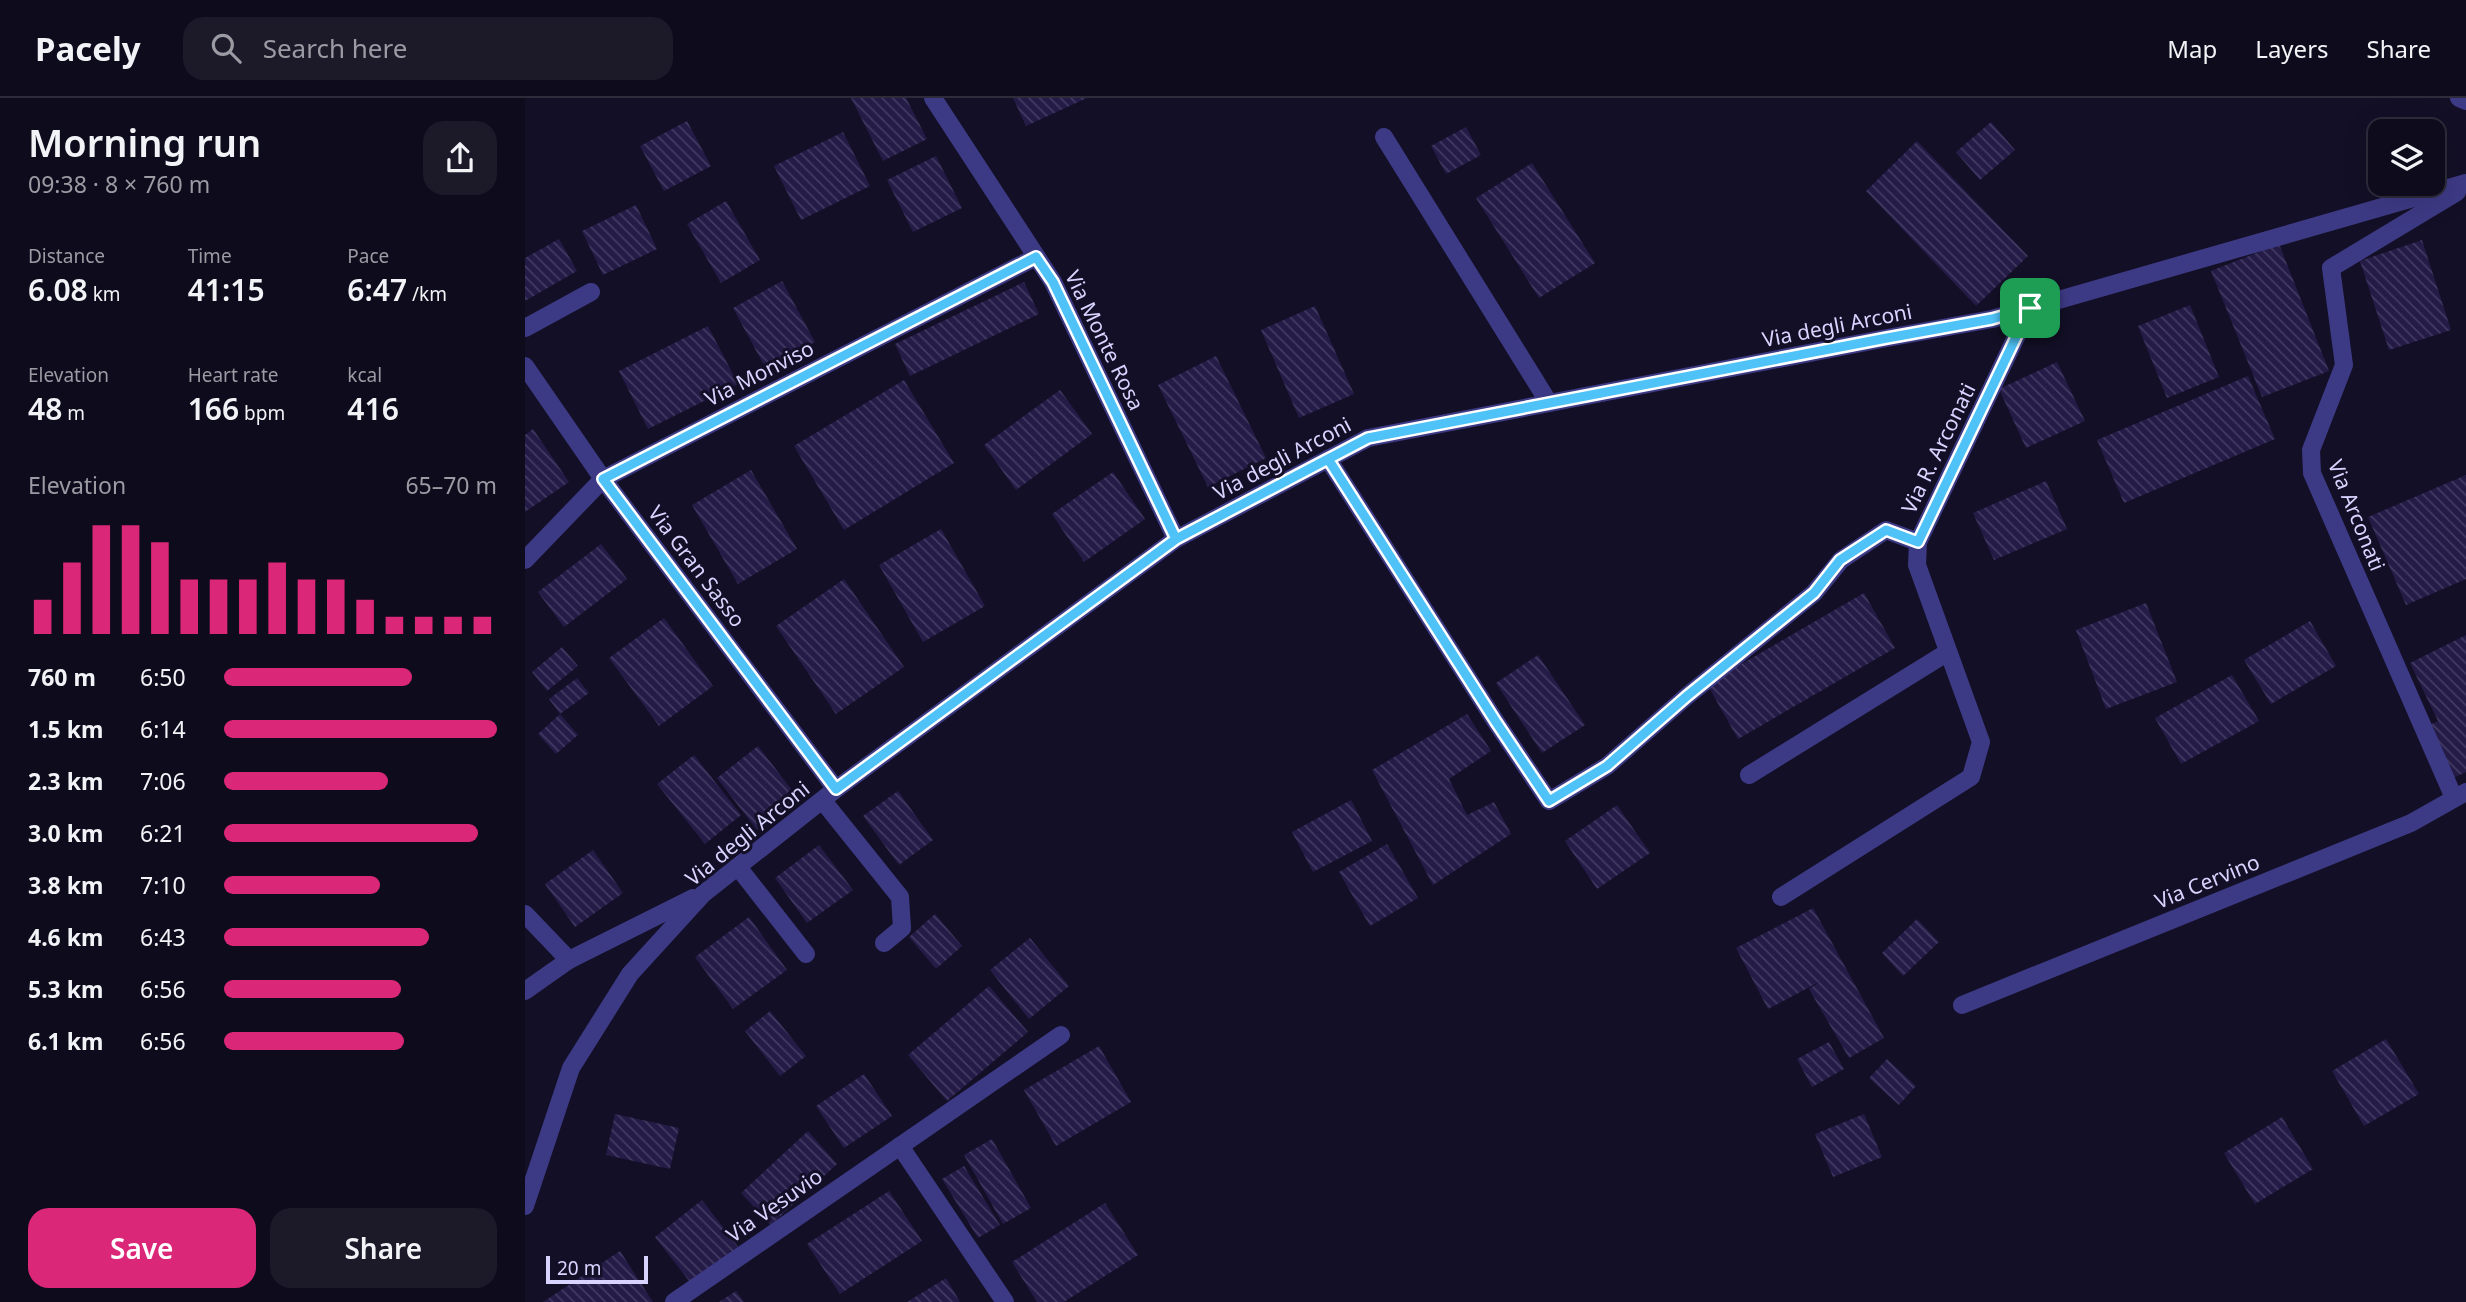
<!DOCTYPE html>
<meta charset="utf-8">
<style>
body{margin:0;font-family:"Noto Sans",sans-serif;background:#1c1929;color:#f1f3f6;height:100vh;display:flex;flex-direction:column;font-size:26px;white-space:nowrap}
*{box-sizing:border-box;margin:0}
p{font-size:23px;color:#9b9ba3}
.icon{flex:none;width:38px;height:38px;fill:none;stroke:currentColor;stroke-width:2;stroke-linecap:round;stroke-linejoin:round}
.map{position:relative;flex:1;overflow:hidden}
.side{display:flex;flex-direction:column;background:#0e0b1c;width:525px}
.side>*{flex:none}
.fabs{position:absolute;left:1843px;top:21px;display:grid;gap:14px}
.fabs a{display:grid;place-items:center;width:77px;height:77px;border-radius:14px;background:#0e0b1c;box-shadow:0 7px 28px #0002,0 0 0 2px #2e2b3b;font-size:35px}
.scale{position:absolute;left:21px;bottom:18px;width:102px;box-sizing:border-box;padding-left:7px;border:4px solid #d9d4ff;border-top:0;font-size:19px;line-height:24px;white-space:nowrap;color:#d9d4ff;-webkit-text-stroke:5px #130f26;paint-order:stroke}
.pin{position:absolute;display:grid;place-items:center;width:60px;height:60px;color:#fff;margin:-30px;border-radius:14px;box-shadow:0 4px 10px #0006}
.round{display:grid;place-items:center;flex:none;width:74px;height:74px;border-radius:21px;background:#1c1929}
.summary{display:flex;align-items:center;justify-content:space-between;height:119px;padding:0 28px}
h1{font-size:38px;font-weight:600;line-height:52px}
.metrics{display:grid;grid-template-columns:repeat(3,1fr);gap:10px;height:119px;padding:7px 28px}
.metrics div{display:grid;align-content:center}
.metrics b{font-size:30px;font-weight:600}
.metrics small{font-size:19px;font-weight:400}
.metrics p{font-size:19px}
.chart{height:196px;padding:14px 28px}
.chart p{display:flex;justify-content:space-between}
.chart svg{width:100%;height:126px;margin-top:7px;stroke:#db2777;stroke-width:6}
.button{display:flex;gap:14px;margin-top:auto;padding:14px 28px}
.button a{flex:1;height:80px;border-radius:21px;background:#db2777;color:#fff;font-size:28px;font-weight:600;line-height:80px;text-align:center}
.button a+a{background:#1c1929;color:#f1f3f6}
ul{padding:0 28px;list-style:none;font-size:23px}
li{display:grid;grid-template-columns:112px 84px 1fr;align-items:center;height:52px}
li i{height:18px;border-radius:9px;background:#db2777}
header{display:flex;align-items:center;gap:42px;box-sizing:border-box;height:98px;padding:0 35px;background:#0e0b1c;border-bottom:2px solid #2e2b3b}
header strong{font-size:33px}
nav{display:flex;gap:38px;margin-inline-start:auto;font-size:24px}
.search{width:490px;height:63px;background:#1c1929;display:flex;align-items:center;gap:18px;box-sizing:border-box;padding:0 24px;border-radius:21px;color:#9b9ba3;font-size:26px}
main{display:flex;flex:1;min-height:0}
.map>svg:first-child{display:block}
.building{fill:url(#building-back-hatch)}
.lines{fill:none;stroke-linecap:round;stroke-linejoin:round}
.service{stroke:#3d3a85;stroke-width:18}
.minor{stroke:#3d3a85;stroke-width:18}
.route-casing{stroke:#fff;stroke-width:14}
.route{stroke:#4fc3f7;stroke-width:9}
.labels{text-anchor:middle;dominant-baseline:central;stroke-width:6;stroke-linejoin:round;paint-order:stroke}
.street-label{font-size:21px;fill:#d9d4ff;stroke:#130f26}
</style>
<header>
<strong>Pacely</strong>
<div class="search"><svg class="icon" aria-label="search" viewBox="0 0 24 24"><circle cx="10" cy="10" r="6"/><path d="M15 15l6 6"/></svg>Search here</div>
<nav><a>Map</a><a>Layers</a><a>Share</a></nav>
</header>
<main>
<section class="side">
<div class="summary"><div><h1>Morning run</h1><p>09:38 · 8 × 760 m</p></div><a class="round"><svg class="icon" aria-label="share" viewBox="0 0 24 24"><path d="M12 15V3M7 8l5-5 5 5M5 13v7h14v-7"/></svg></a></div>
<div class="metrics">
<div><p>Distance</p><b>6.08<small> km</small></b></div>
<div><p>Time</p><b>41:15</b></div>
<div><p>Pace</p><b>6:47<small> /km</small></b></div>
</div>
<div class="metrics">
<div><p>Elevation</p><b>48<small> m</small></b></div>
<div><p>Heart rate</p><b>166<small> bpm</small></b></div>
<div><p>kcal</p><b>416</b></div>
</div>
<div class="chart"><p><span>Elevation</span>65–70 m</p>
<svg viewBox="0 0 160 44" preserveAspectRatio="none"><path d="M5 44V32M15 44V19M25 44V6M35 44V6M45 44V12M55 44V25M65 44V25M75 44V25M85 44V19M95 44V25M105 44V25M115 44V32M125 44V38M135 44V38M145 44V38M155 44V38"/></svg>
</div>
<ul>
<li><b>760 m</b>6:50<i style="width:69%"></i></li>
<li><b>1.5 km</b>6:14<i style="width:100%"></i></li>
<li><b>2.3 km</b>7:06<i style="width:60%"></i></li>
<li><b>3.0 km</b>6:21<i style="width:93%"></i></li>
<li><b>3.8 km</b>7:10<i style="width:57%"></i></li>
<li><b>4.6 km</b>6:43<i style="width:75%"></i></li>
<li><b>5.3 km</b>6:56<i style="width:65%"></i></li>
<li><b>6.1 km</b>6:56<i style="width:66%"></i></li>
</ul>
<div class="button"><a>Save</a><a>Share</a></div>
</section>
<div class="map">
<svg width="1941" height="1204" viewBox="0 0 1941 1204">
<defs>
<pattern id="building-back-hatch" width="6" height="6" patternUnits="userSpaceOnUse" patternTransform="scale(1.75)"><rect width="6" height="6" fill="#241b47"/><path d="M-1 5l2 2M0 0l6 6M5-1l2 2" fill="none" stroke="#433b63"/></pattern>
</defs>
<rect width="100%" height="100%" fill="#130f26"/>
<!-- building -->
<g class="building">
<polygon points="326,0 381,0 402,41 358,63"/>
<polygon points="488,0 562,0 501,28"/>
<polygon points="162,23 186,68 139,93 115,48"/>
<polygon points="1466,24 1490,52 1455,82 1431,54"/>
<polygon points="941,29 956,57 921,76 906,48"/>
<polygon points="318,34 345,88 276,122 249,68"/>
<polygon points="1392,43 1503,158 1451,208 1341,93"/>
<polygon points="411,58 437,110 388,134 362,82"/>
<polygon points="1007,65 1070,165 1014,200 951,100"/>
<polygon points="201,103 235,162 196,185 162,126"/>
<polygon points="111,107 132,151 78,177 57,133"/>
<polygon points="34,141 52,173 0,203 0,160"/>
<polygon points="1897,142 1926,232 1864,252 1835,163"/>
<polygon points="1754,146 1804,273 1737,299 1686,173"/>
<polygon points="257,183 290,244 241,271 208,210"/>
<polygon points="499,184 514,216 385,278 370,246"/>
<polygon points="1665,207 1694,279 1642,300 1613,228"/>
<polygon points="790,208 829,296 774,320 736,232"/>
<polygon points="183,228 213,286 123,331 94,273"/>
<polygon points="691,258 741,360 683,389 633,287"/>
<polygon points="1532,264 1560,323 1501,350 1474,291"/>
<polygon points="1723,278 1750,341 1599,405 1572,342"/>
<polygon points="379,282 429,365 319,432 269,348"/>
<polygon points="535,292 567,336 491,392 459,347"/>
<polygon points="8,331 44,384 0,414 0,337"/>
<polygon points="226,372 272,451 213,486 167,407"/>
<polygon points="588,374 620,421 559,464 527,416"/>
<polygon points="1941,377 1941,481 1881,507 1843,419"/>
<polygon points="1521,383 1542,431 1469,462 1448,415"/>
<polygon points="416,431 460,508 398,544 354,467"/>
<polygon points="76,446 102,481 39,529 13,494"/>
<polygon points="319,481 379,569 311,616 251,528"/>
<polygon points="1339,495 1370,550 1213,641 1182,586"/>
<polygon points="1621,505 1652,584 1581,611 1551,532"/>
<polygon points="139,520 188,588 134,628 84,560"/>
<polygon points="1785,523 1811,568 1746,606 1719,562"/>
<polygon points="1941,537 1941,674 1928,680 1902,628 1913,623 1885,565"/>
<polygon points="37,549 53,568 22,593 7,574"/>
<polygon points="1013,557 1060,627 1017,655 971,585"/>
<polygon points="1707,577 1734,623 1656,666 1630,620"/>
<polygon points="52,580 64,595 35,616 24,601"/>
<polygon points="35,616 53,637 31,656 13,636"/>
<polygon points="942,616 966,653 924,681 942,717 969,704 986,736 908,787 847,672"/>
<polygon points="233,648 273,700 232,732 192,680"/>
<polygon points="169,657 216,717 180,746 132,686"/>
<polygon points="373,693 408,742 374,767 338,718"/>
<polygon points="826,702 847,743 788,774 767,734"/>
<polygon points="1092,707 1125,755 1072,791 1040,743"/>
<polygon points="862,746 893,800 845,828 814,774"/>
<polygon points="294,747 328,792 282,825 250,780"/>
<polygon points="68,752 98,795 50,829 20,786"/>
<polygon points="1288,810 1359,940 1324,960 1284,891 1296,883 1243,911 1211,850"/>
<polygon points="410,816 437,848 411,871 384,839"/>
<polygon points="224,819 262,872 208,911 170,859"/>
<polygon points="1392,821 1414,844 1378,878 1357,855"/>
<polygon points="505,840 544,888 504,921 465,872"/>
<polygon points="464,888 503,934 422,1003 383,957"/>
<polygon points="245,913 281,958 255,978 220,933"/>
<polygon points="1861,941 1894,996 1839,1028 1807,973"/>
<polygon points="1304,944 1319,971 1287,989 1272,961"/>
<polygon points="574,948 606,1004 531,1048 499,992"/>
<polygon points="1362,961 1391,988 1374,1007 1344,980"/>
<polygon points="339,976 367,1018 319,1050 291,1008"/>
<polygon points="90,1016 154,1030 145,1071 81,1057"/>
<polygon points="1339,1016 1357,1059 1308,1079 1290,1036"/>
<polygon points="1757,1019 1788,1071 1730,1106 1699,1055"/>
<polygon points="283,1033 312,1066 246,1127 216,1095"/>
<polygon points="467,1041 506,1110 478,1126 439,1057"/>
<polygon points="439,1068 475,1127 453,1140 417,1081"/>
<polygon points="364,1093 397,1143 315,1196 282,1146"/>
<polygon points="177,1102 215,1151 168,1188 130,1139"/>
<polygon points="580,1105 613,1157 539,1204 512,1204 487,1164"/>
<polygon points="95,1153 128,1204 18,1204"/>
<polygon points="421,1180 435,1204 382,1204"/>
<polygon points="211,1193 219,1204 194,1204"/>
</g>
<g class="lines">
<!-- service -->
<polyline class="service" points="1224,677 1423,554"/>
<!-- minor -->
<g class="minor">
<polyline points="408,0 528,184 651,441"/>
<polyline points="1934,0 1941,3"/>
<polyline points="859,39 1024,305"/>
<polyline points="0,230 66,194"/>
<polyline points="0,268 78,381 311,691"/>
<polyline points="803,361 971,624 1024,703 1082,668 1162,598 1289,495 1316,462 1361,432 1393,444"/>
<polyline points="0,462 78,381 511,159"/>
<polyline points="1929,700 1787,375 1786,352 1819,267 1806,170 1932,94"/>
<polyline points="298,703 375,799 377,830 359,845"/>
<polyline points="213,769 281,856"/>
<polyline points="1256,799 1446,679 1456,644 1392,467 1393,444 1505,210"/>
<polyline points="0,816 44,862"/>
<polyline points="0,893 44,862 168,800"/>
<polyline points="1437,907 1886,725 1941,694"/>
<polyline points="375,1048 480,1204"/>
<polyline points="0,1108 46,970 105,876 178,796 311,691 651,441 843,340 1362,240 1467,221 1941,85"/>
<polyline points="149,1204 536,937"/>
</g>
</g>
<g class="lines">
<!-- route casing -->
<g class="route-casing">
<polyline id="route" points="1505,210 1467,221 1362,240 843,340 651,441 311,691 78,381 511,159 528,184 651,441 803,361 971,624 1024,703 1082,668 1162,598 1289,495 1315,462 1361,432 1393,444 1505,210"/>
</g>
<!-- route -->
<use href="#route" class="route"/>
</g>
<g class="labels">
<!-- street labels -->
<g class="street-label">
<text transform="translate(1312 227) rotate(-11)">Via degli Arconi</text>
<text transform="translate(580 242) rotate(64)">Via Monte Rosa</text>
<text transform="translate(234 275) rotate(-27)">Via Monviso</text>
<text transform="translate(1413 350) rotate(-64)">Via R. Arconati</text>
<text transform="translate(757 360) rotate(-28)">Via degli Arconi</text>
<text transform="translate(1832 417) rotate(68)">Via Arconati</text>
<text transform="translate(172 468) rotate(53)">Via Gran Sasso</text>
<text transform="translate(222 735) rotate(-39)">Via degli Arconi</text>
<text transform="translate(1682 783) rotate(-22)">Via Cervino</text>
<text transform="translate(249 1107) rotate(-35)">Via Vesuvio</text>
</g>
</g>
</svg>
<div class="fabs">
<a><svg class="icon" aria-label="layers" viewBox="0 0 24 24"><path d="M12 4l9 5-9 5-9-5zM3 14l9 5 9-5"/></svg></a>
</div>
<div class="scale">20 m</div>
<div class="pin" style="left:1505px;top:210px;background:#1e9e55"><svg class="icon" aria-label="arrive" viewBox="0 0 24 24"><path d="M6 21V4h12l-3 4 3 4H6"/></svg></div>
</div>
</main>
